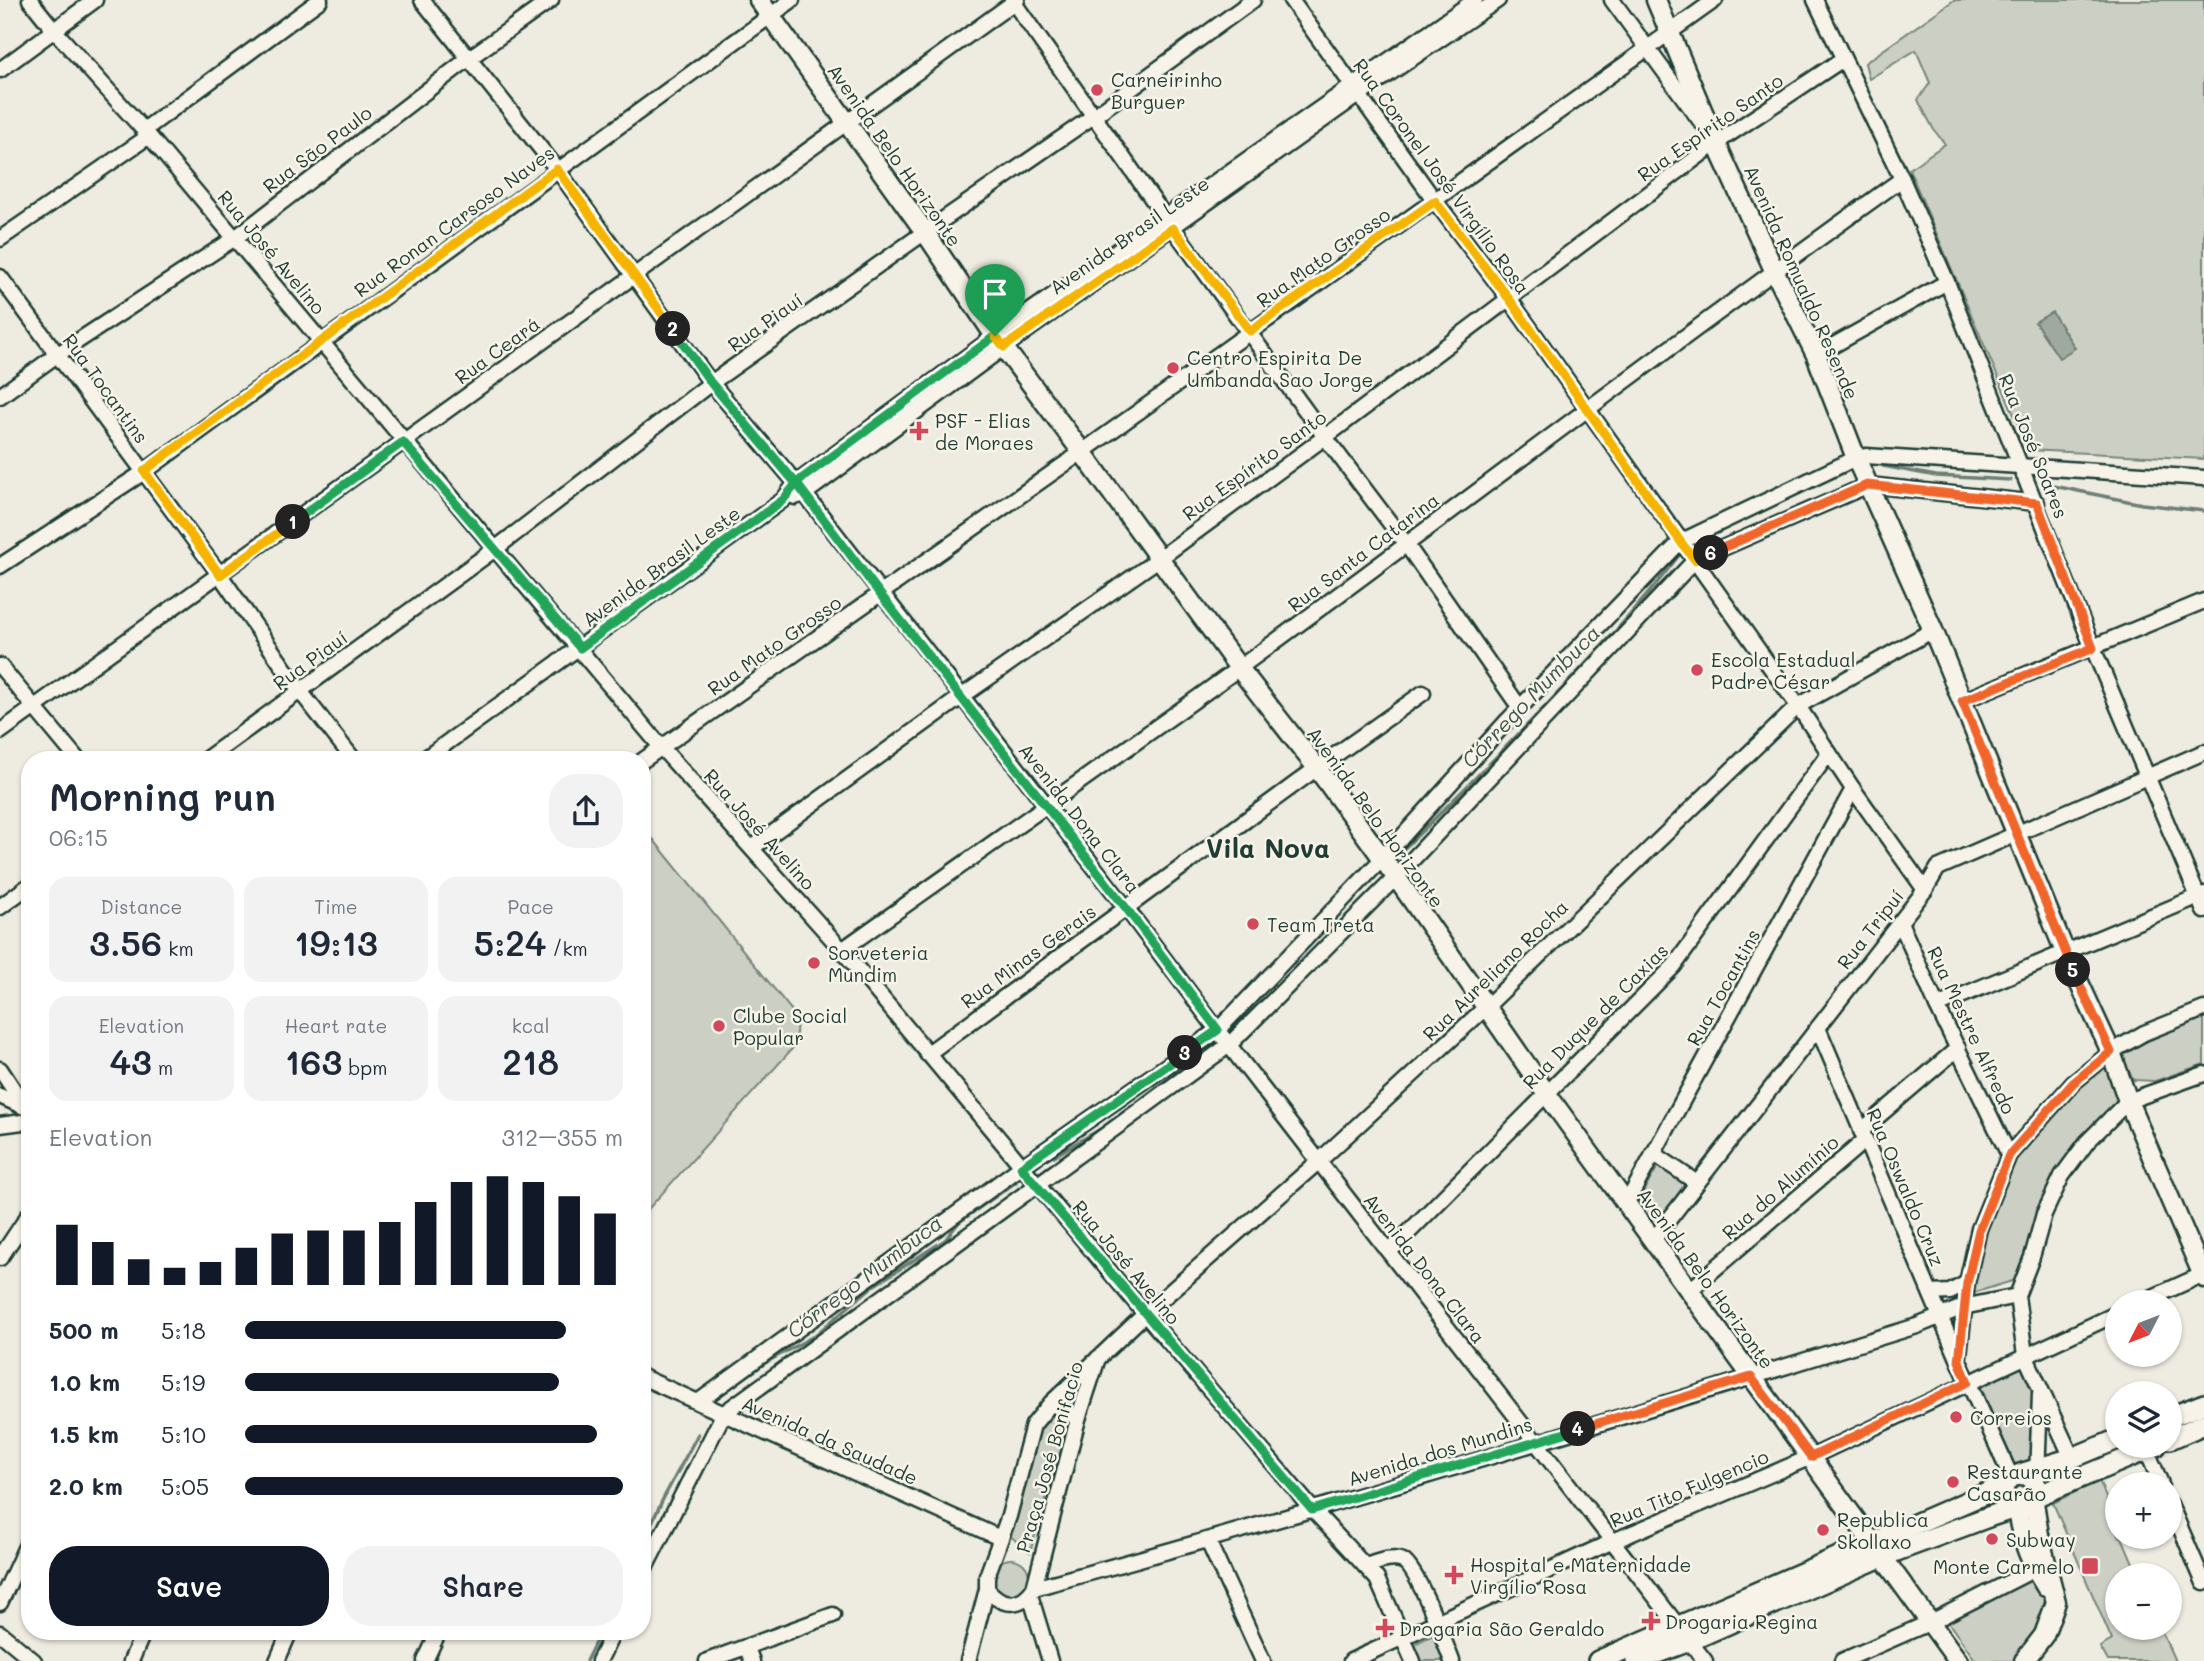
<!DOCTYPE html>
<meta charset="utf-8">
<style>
body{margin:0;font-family:Mali,sans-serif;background:#f2f2f3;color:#1f2937;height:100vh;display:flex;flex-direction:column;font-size:26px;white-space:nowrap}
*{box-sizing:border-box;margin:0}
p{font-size:23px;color:#747a83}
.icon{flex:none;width:38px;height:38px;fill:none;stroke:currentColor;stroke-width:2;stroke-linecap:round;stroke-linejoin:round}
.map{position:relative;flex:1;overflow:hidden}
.panel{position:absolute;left:21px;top:751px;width:630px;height:889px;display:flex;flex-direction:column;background:#fff;border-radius:28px;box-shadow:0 2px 5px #0004}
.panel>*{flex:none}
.needle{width:46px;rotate:228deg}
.controls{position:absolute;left:2105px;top:1290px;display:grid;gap:14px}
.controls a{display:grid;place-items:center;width:77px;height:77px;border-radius:50%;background:#fff;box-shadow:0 2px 5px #0004;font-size:35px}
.pin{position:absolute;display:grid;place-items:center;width:60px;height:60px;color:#fff;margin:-72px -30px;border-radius:50% 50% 50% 0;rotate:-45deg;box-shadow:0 0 7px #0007}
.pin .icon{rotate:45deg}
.km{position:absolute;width:35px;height:35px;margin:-18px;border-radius:50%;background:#222;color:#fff;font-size:19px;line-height:35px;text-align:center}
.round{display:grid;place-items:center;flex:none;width:74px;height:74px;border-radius:28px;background:#f2f2f3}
.headline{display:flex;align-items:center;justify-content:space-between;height:119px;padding:0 28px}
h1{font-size:38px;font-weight:600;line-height:52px}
.metrics{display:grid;grid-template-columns:repeat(3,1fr);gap:10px;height:119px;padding:7px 28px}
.metrics div{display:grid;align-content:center;border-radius:18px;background:#f2f2f3;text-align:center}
.metrics b{font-size:35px;font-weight:600}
.metrics small{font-size:19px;font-weight:400}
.metrics p{font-size:19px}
.chart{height:196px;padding:14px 28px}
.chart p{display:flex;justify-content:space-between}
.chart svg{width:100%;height:126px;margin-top:7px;stroke:#111827;stroke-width:6}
.primary-button{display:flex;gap:14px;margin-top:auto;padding:14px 28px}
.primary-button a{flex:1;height:80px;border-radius:28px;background:#111827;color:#fff;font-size:28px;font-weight:600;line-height:80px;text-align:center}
.primary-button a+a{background:#f2f2f3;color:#1f2937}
ul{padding:0 28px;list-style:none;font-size:23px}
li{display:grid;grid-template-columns:112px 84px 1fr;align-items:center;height:52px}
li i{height:18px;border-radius:9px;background:#111827}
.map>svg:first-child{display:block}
.green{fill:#cccfc4;stroke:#76867c;stroke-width:2}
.water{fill:#9fa99f;stroke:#6c7e74;stroke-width:2}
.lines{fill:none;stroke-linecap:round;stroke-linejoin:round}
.stream{stroke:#6c7e74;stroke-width:3.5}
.minor-casing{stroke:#1f3d34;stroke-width:19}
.tertiary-casing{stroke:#1f3d34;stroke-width:23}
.secondary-casing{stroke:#1f3d34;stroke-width:24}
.minor{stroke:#f7f3e8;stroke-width:14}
.tertiary{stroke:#f7f3e8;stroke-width:18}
.secondary{stroke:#f7f3e8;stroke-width:19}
.split-1-casing{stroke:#fff;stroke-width:14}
.split-2-casing{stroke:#fff;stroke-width:14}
.split-3-casing{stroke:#fff;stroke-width:14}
.split-4-casing{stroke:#fff;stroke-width:14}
.split-5-casing{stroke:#fff;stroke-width:14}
.split-6-casing{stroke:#fff;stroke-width:14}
.split-7-casing{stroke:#fff;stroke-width:14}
.split-1{stroke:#22a559;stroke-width:9}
.split-2{stroke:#f5b400;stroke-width:9}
.split-3{stroke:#22a559;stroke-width:9}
.split-4{stroke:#22a559;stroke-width:9}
.split-5{stroke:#f0652b;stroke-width:9}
.split-6{stroke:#f0652b;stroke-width:9}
.split-7{stroke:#f5b400;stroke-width:9}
.poi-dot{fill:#d1495b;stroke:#f7f3e8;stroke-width:2.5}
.labels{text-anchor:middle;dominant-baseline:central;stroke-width:5;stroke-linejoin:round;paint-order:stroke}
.poi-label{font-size:19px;fill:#1f3d34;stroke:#f7f3e8;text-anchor:start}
.street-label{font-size:19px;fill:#1f3d34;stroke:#f7f3e8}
.water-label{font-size:21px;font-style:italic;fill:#3f584f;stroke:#f7f3e8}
.district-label{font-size:26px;font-weight:bold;fill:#1f3d34;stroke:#f7f3e8}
</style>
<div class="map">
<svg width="2204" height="1661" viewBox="0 0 2204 1661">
<rect width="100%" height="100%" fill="#eeece1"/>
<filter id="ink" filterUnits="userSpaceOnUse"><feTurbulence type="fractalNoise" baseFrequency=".0143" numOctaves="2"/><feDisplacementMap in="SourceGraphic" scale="14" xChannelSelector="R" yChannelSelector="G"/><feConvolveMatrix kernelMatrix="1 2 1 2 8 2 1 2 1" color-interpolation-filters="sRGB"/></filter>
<g filter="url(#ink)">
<!-- green -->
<g class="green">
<polygon points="1954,0 2204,0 2204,459 2029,450 1909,169 1945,144 1934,130 1918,100 1930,83 1916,50 1869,79 1865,63"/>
<polygon points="653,839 797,1017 796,1035 800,1040 642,1216 642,847"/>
<polygon points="2204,1016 2204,1064 2155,1081 2134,1080 2126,1067 2123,1052"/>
<path d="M2101 1066H2106L2117 1092 2118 1100C2092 1127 2062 1157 2047 1190 2034 1218 2027 1249 2019 1279L1973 1293C1977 1232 2007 1159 2048 1113 2064 1096 2083 1082 2101 1066Z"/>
<polygon points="1659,1165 1686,1182 1655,1229 1635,1205"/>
<polygon points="2025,1365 2035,1391 2033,1464 2015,1471 1980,1384"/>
<polygon points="1057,1411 1070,1420 1030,1552 1010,1536 1039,1431"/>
<polygon points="2099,1480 2117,1526 2118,1536 2122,1537 2138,1575 2118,1575 2118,1628 2160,1628 2175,1661 2108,1661 2100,1647 2112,1640 2053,1503"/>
<circle cx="1011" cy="1577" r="18"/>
<polygon points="2033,1576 2049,1604 2040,1628 2017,1661 1976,1661 1948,1622"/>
<polygon points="1437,1633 1448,1661 1415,1661 1408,1647"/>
</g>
<!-- water -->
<polygon class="water" points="2052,312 2075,348 2059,358 2035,322"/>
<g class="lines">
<!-- stream -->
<g class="stream">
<polyline points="1883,466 1936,476 2011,480"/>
<polyline points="2049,485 2142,504 2204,511"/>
<polyline points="1774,505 1852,469"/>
<path d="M1397 855C1445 810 1491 762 1537 715 1587 663 1636 611 1680 554"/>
<polyline points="1054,1156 1111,1123 1219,1038"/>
<polyline points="754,1369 814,1336 873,1286 945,1240 959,1222 1016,1182"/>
<polyline points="642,1543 663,1499 698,1434"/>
<polyline points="586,1661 601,1631"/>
</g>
<!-- minor casing -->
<g class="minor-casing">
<g id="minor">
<path d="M30 0 54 30 149 136 661 747 842 950 1145 1314 1313 1510 1365 1566C1376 1563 1391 1556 1403 1561 1417 1568 1445 1643 1452 1661"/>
<polyline points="422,0 557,169 711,383 800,488 1126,908 1225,1040 1705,1661"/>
<polyline points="1012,0 1165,217 1325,437 1406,544 1520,708"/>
<polyline points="1291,0 1435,201 1510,300 1798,706 1853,789 1925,890"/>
<polyline points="1612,0 1702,123"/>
<polyline points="1815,0 1902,179 1947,282 2093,648 2204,911"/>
<polyline points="0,70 95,0"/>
<polyline points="144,130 320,0"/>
<polyline points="0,239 149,136"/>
<polyline points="0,277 220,575 300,691 354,760"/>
<polyline points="1816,355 1947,282"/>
<polyline points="0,396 58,354 235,238 468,59 551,0"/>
<polyline points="795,497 804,494 1004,347 1358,95 1498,0"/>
<polyline points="0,566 144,472 792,0"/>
<polyline points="0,666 78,760"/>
<polyline points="1962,701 2204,601"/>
<polyline points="0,732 1017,0"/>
<polyline points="205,760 495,549 711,383 925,232 1095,115 1253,0"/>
<polyline points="423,760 783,500 796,483 804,477 995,336 1475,0"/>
<polyline points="642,761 1082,452 1715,0"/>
<polyline points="752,848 961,697 1160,558 1325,437 1716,143 1843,59"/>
<polyline points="0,907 30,885"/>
<polyline points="1900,922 1937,1006 2009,1155"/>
<path d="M842 950C974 856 1108 763 1239 668 1461 506 1678 338 1902 179"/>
<polyline points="1937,1006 2204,894"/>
<polyline points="1818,1028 1959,1361 2011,1477"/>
<polyline points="927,1054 1317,768 1423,693"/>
<polyline points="0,1069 25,1107"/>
<polyline points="0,1096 24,1107"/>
<polyline points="0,1125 30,1121"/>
<polyline points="1861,1131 1958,1048"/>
<polyline points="1653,1153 1697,1183"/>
<polyline points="1626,1204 1853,789"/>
<polyline points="1653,1240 1925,890 1938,868 2204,752"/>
<polyline points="1389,1252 1674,966 1829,753"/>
<polyline points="0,1258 30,1213"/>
<polyline points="1690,1290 1864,1141"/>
<polyline points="1931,1293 1950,1292 1967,1283"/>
<polyline points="2142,1302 2204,1274"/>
<polyline points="1959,1356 1967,1283 1979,1229 2009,1155 2073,1083 2111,1052 2144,1033 2204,1009"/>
<path d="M1098 1358 1078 1419 1034 1588C1020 1609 1001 1606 987 1589V1576L1009 1516 1033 1425 1051 1403 1145 1314 1319 1161 1485 1008 1798 706 1933 630"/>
<polyline points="642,1377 1000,1538"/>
<polyline points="698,1402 1021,1167 1218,1030 1382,859 1508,720 1680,542 1856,458 1866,456 2204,478"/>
<polyline points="1051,1403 1078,1419"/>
<polyline points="2145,1446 2161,1484"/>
<polyline points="2072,1458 2025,1355 2017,1296 2032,1257 2044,1214 2062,1176 2087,1142 2128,1101 2204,1074"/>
<polyline points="2037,1478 2040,1393"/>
<polyline points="2170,1504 2204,1583"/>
<polyline points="1208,1541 1263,1661"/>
<polyline points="1365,1566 1377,1579 1413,1661"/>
<polyline points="642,1574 724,1413 1229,1045 1396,877 1695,560 1868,485 2037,503"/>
<path d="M1034 1588C1330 1508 1624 1416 1917 1326L1963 1307 2017 1296"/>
<polyline points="1030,1595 1050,1661"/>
<polyline points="0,1603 30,1538"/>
<polyline points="0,1633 34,1661"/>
<polyline points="747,1648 752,1661"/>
<polyline points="131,1661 144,1631"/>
<polyline points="277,1661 290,1631"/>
<polyline points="425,1661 439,1631"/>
<polyline points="599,1661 614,1631"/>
<polyline points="707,1661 833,1615"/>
<polyline points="968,1661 987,1589"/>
<polyline points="1351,1661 1611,1542 1811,1457 2118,1313"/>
<polyline points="1842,1661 1931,1622 2035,1569"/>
</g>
</g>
<!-- tertiary casing -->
<g class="tertiary-casing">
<g id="tertiary">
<polyline points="759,0 925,232 995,336 1082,452 1239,668 1317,768 1396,877 1546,1093 1958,1661"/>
<polyline points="1656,0 1716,143 1774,270 1816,355 1856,458 1933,630 2065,952 2111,1052 2128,1101 2204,1278"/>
<path d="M2017 1508C2020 1536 2031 1564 2046 1587"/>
<polyline points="2024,1661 2044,1635 2056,1602 2039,1535 2034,1502"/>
</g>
</g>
<!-- secondary casing -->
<g class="secondary-casing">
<g id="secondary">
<polyline points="2170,1417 2204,1404"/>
<polyline points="2170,1439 2204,1424"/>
<polyline points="2020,1474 2072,1458 2118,1439"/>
<polyline points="2037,1496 2156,1446"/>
<polyline points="1598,1661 2003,1486"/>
<path d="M1636 1661 1689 1641 1883 1556 1991 1516 2015 1508 2028 1506C2041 1496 2040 1482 2025 1474L2011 1477 2003 1486 2005 1499 2015 1508"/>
</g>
</g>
<!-- minor -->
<use href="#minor" class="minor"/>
<!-- tertiary -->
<use href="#tertiary" class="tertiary"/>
<!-- secondary -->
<use href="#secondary" class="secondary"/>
</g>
</g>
<g class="lines" filter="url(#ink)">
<!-- split-1 casing -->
<g class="split-1-casing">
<polyline id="split-1" points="293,522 403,442 580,648 783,500 796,484 804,477 995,336"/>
</g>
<!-- split-2 casing -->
<g class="split-2-casing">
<polyline id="split-2" points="293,522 220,575 144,471 557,169 673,329"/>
</g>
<!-- split-3 casing -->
<g class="split-3-casing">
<polyline id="split-3" points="673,329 711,383 800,488 880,594 1126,908 1218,1030 1185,1053"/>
</g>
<!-- split-4 casing -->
<g class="split-4-casing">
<polyline id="split-4" points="1185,1053 1021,1167 1312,1510 1578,1429"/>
</g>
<!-- split-5 casing -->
<g class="split-5-casing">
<polyline id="split-5" points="1578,1429 1751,1377 1811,1457 1968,1382 1959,1361 1967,1283 1979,1230 2009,1155 2073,1083 2111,1052 2073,970"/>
</g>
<!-- split-6 casing -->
<g class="split-6-casing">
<polyline id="split-6" points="1711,553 1867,485 2037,503 2093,648 1962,701 2073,970"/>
</g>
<!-- split-7 casing -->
<g class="split-7-casing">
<polyline id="split-7" points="995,336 1004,347 1173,228 1250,331 1435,201 1510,300 1683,545 1695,560 1711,553"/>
</g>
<!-- split-1 -->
<use href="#split-1" class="split-1"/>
<!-- split-2 -->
<use href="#split-2" class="split-2"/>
<!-- split-3 -->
<use href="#split-3" class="split-3"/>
<!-- split-4 -->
<use href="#split-4" class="split-4"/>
<!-- split-5 -->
<use href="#split-5" class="split-5"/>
<!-- split-6 -->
<use href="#split-6" class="split-6"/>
<!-- split-7 -->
<use href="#split-7" class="split-7"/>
</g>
<!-- markers -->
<g class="poi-dot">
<circle cx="1097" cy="90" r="7"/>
<circle cx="1173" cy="368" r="7"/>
<path d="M915.5 420.5h7v7h7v7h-7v7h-7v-7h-7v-7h7z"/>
<circle cx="1697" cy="670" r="7"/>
<circle cx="1253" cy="924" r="7"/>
<circle cx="814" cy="963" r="7"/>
<circle cx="719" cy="1026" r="7"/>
<circle cx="1956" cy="1417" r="7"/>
<circle cx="1953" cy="1482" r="7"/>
<circle cx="1823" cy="1530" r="7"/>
<circle cx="1992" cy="1539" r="7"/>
<rect x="2081" y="1557" width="18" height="18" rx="3.5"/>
<path d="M1450.5 1564.5h7v7h7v7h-7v7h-7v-7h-7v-7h7z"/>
<path d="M1647.5 1610.5h7v7h7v7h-7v7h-7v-7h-7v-7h7z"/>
<path d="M1381.5 1617.5h7v7h7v7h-7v7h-7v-7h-7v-7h7z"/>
</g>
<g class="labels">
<!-- poi labels -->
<g class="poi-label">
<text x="1111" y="79">Carneirinho<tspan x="1111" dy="22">Burguer</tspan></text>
<text x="1187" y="357">Centro Espirita De<tspan x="1187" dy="22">Umbanda Sao Jorge</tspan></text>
<text x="935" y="420">PSF - Elias<tspan x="935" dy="22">de Moraes</tspan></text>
<text x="1711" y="659">Escola Estadual<tspan x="1711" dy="22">Padre César</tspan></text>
<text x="1267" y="924">Team Treta</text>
<text x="828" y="952">Sorveteria<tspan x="828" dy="22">Mundim</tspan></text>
<text x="733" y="1015">Clube Social<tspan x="733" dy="22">Popular</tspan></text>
<text x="1970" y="1417">Correios</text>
<text x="1967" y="1471">Restaurante<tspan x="1967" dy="22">Casarão</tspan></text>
<text x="1837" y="1519">Republica<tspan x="1837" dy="22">Skollaxo</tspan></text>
<text x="2006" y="1539">Subway</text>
<text x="1470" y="1564">Hospital e Maternidade<tspan x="1470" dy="22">Virgílio Rosa</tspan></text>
<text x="2074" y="1566" text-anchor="end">Monte Carmelo</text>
<text x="1665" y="1621">Drogaria Regina</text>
<text x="1399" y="1628">Drogaria São Geraldo</text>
</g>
<!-- street labels -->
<g class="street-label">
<text transform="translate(1710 127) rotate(-35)">Rua Espírito Santo</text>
<text transform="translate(317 149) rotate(-37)">Rua São Paulo</text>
<text transform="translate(895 155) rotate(55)">Avenida Belo Horizonte</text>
<text transform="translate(1442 176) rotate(54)">Rua Coronel José Virgílio Rosa</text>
<text transform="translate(454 221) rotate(-36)">Rua Ronan Carsoso Naves</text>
<text transform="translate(1129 235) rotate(-35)">Avenida Brasil Leste</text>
<text transform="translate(272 252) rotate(50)">Rua José Avelino</text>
<text transform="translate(1323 257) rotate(-35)">Rua Mato Grosso</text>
<text transform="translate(1802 282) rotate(66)">Avenida Romualdo Resende</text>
<text transform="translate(765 322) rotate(-35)">Rua Piauí</text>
<text transform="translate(497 350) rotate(-36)">Rua Ceará</text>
<text transform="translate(106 388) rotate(54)">Rua Tocantins</text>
<text transform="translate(2034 446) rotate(68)">Rua José Soares</text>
<text transform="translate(1254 465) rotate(-36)">Rua Espírito Santo</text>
<text transform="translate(1363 552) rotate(-37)">Rua Santa Catarina</text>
<text transform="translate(661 566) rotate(-36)">Avenida Brasil Leste</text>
<text transform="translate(774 645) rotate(-35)">Rua Mato Grosso</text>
<text transform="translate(310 660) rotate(-36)">Rua Piauí</text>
<text transform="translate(1376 817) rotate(54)">Avenida Belo Horizonte</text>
<text transform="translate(1080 818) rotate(52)">Avenida Dona Clara</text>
<text transform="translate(760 829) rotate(48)">Rua José Avelino</text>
<text transform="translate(1870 929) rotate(-52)">Rua Tripuí</text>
<text transform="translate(1028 956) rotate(-36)">Rua Minas Gerais</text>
<text transform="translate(1495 970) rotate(-44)">Rua Aureliano Rocha</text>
<text transform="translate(1723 987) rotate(-61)">Rua Tocantins</text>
<text transform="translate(1595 1016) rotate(-45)">Rua Duque de Caxias</text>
<text transform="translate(1972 1030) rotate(65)">Rua Mestre Alfredo</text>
<text transform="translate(1780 1187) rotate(-41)">Rua do Alumínio</text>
<text transform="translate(1906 1187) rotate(67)">Rua Oswaldo Cruz</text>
<text transform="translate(1127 1262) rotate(50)">Rua José Avelino</text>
<text transform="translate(1425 1268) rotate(52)">Avenida Dona Clara</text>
<text transform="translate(1706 1278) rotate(54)">Avenida Belo Horizonte</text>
<text transform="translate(830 1440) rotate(24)">Avenida da Saudade</text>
<text transform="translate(1440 1451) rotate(-17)">Avenida dos Mundins</text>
<text transform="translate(1049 1457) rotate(-74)">Praça José Bonifacio</text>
<text transform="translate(1689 1488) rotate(-23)">Rua Tito Fulgencio</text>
</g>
<!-- water labels -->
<g class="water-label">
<text transform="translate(1530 696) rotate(-46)">Córrego Mumbuca</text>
<text transform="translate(864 1276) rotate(-37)">Córrego Mumbuca</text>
</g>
<!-- district labels -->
<g class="district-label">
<text x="1268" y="848">Vila Nova</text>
</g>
</g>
</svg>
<div class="controls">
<a><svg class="needle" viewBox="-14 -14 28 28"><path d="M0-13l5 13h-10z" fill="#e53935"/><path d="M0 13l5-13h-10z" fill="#747a83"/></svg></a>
<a><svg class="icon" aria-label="layers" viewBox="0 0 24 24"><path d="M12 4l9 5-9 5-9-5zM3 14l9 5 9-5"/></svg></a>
<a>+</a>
<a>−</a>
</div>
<div class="pin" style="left:995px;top:336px;background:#1e9e55"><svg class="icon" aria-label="arrive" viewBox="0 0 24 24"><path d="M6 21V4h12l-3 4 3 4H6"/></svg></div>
<b class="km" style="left:293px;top:522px">1</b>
<b class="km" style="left:673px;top:329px">2</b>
<b class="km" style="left:1185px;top:1053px">3</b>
<b class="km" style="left:1578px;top:1429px">4</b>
<b class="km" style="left:2073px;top:970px">5</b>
<b class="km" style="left:1711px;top:553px">6</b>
<section class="panel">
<div class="headline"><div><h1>Morning run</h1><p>06:15</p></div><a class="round"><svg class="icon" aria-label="share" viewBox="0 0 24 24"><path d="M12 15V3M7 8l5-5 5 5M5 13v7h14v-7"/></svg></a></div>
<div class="metrics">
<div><p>Distance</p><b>3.56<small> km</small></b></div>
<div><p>Time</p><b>19:13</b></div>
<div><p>Pace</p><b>5:24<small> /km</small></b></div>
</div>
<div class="metrics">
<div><p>Elevation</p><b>43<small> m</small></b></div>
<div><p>Heart rate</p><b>163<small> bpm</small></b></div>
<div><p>kcal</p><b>218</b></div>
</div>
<div class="chart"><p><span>Elevation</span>312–355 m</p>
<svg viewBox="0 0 160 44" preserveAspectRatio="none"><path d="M5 44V23M15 44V29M25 44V35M35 44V38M45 44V36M55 44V31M65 44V26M75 44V25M85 44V25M95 44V22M105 44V15M115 44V8M125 44V6M135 44V8M145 44V13M155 44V19"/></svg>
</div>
<ul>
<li><b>500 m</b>5:18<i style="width:85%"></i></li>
<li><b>1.0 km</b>5:19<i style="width:83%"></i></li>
<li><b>1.5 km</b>5:10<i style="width:93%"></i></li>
<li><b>2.0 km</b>5:05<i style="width:100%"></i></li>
</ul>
<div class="primary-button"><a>Save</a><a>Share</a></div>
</section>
</div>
